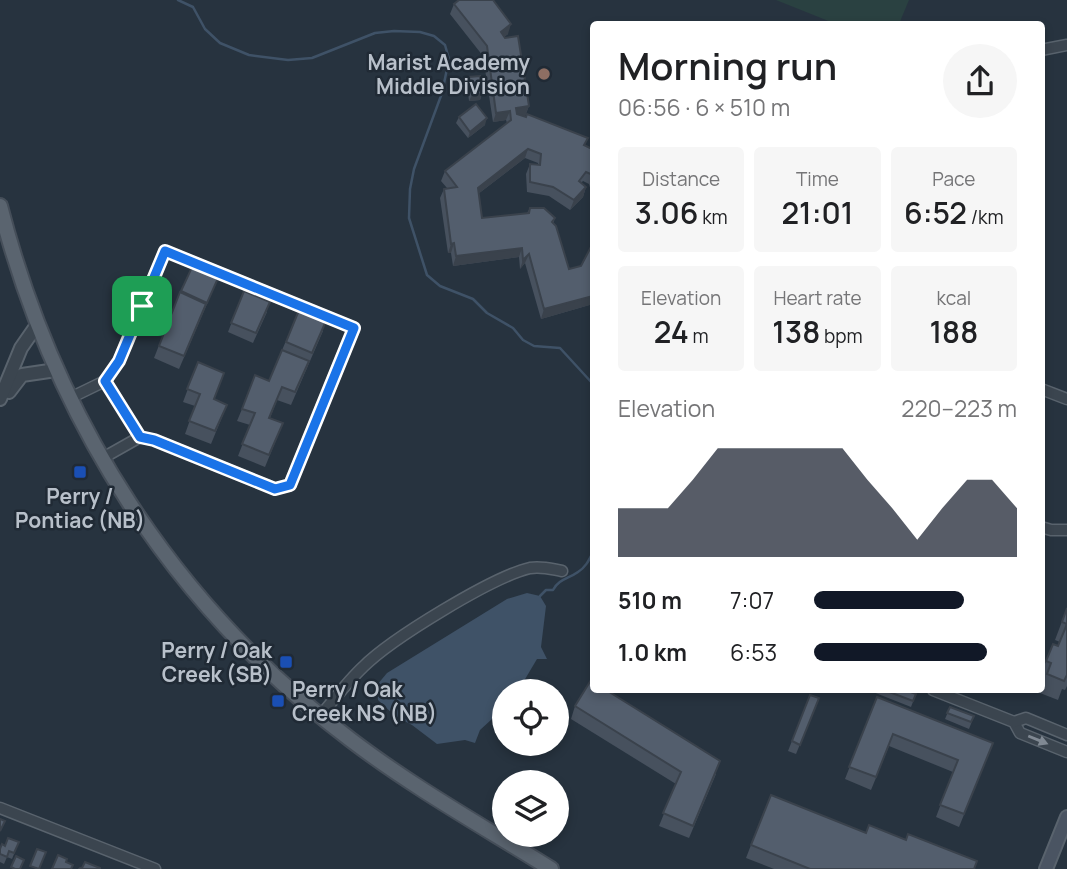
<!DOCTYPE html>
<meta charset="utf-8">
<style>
body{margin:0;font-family:Manrope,sans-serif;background:#f6f6f6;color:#202124;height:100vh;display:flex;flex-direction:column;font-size:26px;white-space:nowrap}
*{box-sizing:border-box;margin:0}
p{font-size:23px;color:#757577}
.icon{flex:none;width:38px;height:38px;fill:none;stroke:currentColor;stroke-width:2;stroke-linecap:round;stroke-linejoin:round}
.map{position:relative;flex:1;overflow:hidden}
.sheet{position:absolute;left:590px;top:21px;width:455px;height:672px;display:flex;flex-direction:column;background:#fff;border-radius:7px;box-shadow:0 4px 10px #0003}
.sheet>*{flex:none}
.controls{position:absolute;left:492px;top:679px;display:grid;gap:14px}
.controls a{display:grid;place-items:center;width:77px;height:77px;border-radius:50%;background:#fff;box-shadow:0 4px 10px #0003;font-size:35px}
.pin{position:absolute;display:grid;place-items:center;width:60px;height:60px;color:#fff;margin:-30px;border-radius:14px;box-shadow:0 4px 10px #0006}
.round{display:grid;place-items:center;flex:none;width:74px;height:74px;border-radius:37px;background:#f6f6f6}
.overview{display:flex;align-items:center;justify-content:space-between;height:119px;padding:0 28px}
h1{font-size:38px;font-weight:600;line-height:52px}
.stats{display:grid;grid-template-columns:repeat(3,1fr);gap:10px;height:119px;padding:7px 28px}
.stats div{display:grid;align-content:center;border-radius:7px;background:#f6f6f6;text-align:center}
.stats b{font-size:30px;font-weight:600}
.stats small{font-size:19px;font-weight:400}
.stats p{font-size:19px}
.chart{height:196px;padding:14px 28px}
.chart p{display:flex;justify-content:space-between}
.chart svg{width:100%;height:126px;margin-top:7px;fill:#111827;opacity:.7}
ul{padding:0 28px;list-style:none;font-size:23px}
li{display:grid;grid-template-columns:112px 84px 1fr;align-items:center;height:52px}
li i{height:18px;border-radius:9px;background:#111827}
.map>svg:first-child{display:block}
.green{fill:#2a4141}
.water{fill:#3f5267}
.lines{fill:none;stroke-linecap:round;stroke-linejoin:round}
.stream{stroke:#3f5267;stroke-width:2.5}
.minor-casing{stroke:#59636d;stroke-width:13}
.tertiary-casing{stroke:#59636d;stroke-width:16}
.secondary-casing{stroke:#59636d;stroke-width:16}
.primary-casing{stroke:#454e59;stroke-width:18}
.minor{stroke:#3b454f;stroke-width:10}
.tertiary{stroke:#3b454f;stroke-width:12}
.secondary{stroke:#4a5462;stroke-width:12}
.primary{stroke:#5a646f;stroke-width:14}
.wall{fill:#47515e}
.shaded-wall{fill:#3a424c}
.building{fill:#535e6d;stroke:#3a424c;stroke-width:2}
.oneway{fill:#808993}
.route-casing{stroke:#fff;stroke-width:14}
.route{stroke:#1a73e8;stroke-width:9}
.education-dot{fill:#8d6e63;stroke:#202a35;stroke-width:2.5}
.transit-dot{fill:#1a4fb4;stroke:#202a35;stroke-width:2.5}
.labels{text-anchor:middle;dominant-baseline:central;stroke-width:5;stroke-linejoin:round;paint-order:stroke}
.poi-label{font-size:21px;font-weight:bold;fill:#b8c0ca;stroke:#202a35;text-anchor:end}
</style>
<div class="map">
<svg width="1067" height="869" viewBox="0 0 1067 869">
<rect width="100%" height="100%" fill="#27333f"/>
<!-- green -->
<polygon class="green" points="776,0 909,0 899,24 836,24"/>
<!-- water -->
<polygon class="water" points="527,593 540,596 546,606 541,647 547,659 537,659 518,691 504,691 504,708 480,730 475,743 465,740 437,744 412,725 395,716 378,700 377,685 387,673 507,599"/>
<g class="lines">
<!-- stream -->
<g class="stream">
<polyline points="178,0 193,7 205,29 220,43 249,55 288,60 312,58 375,33 394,31 420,32 434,36 445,45 449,59 442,93 414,169 410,189 409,218 427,275 440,286 473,299 487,313 513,328 523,340 534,346 560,348 593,384"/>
<path d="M540 596 546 590H553C559 579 568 579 578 572 586 567 589 560 593 552"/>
</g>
<!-- minor casing -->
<g class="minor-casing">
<g id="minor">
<polyline points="1041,50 1067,45"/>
<polyline points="1041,389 1067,399"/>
<polyline points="70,398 105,381 119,361 165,251 354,328 290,485 275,489 154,440 140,437 105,381"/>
<polyline points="101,459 140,437"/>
<polyline points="1041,527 1051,530 1067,530"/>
<polyline points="933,690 1014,722 1020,733 1067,752"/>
<path d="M320 716C334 700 347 682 363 667 391 639 492 577 530 568 542 566 551 569 562 571"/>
<polyline points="1014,722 1026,718 1067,735"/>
<polyline points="0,808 155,869"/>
</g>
</g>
<!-- tertiary casing -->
<g class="tertiary-casing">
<g id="tertiary">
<polyline points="9,392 22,375 56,370"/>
<polyline points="0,399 21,348 37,325"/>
</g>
</g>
<!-- secondary casing -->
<g class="secondary-casing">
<polyline id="secondary" points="1046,869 1067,817"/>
</g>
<!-- primary casing -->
<g class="primary-casing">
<path id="primary" d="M0 206C55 420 173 606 351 740 414 788 484 827 551 869"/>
</g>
<!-- minor -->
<use href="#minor" class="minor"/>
<!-- tertiary -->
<use href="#tertiary" class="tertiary"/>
<!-- secondary -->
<use href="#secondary" class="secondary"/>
<!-- primary -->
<use href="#primary" class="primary"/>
</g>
<!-- wall -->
<g class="wall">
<polygon points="454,4 508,34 504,37 529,106 525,116 523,116 584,145 592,149 593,148 593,198 589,184 583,181 581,183 586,187 583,197 570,210 549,196 527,192 526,174 530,164 538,164 538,163 525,158 478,194 482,218 527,213 530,208 555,218 553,224 569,269 581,266 593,243 593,304 541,319 525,263 520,269 519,257 453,266 451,253 448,253 440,198 444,189 447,188 441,181 445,171 507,123 506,120 493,122 483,56 450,14"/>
<polygon points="469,77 482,94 480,100 469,101 467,84"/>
<polygon points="459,117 485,125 468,138 456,123"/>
<polygon points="219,276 179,369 154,358 180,292"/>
<polygon points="244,291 267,312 253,343 228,332"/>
<polygon points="299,310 323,331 291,405 277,400 270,418 283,423 265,467 238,456 250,425 237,421 242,409 269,381"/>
<polygon points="198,362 214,399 227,405 211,444 185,434 195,406 183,402"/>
<polygon points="1067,608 1067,686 1065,690 1062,689 1058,700 1040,693 1044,682 1041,680 1041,675 1046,661 1058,646 1060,642 1055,640"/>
<polygon points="868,690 905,690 916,694 911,707"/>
<polygon points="810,695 819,698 796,754 788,751"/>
<polygon points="877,697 993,743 959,827 936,817 953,772 889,746 871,790 845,779"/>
<polygon points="575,706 716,774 689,838 659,826 676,784 571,719"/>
<polygon points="950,707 974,716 969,729 945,719"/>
<polygon points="866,833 974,869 774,869 746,858 751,845"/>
<polygon points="19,842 12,859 7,857 4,864 0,862 0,849 5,846"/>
</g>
<!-- shaded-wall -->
<g class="shaded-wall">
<polygon points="511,24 508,34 498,42 501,32"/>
<polygon points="482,94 480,100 469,101 472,95"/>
<polygon points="529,106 525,116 512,117 516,108"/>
<polygon points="510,111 506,120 493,122 496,113"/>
<polygon points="487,118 485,125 468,138 470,132"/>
<polygon points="528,149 525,158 474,197 478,188"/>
<polygon points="586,187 583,197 570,210 574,200"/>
<polygon points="454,243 451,253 448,253 451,244"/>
<polygon points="522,248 519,257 453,266 456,256"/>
<polygon points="529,254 525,263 520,269 523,260"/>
<polygon points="593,296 593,304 541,319 544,309"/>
</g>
<!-- building -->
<g class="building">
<polygon points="459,0 493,0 511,24 501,32 505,38 518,36 529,106 516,108 517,114 526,117 527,114 588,138 584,145 592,149 593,148 593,176 593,175 586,172 579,181 586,187 574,200 553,187 530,182 530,164 540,165 541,154 528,149 478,188 482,218 529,213 530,208 544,208 555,218 552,222 556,226 569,269 581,266 593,243 593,296 544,309 529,254 523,260 522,248 456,256 454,243 451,244 444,189 457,187 445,171 511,120 510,111 496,113 487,46 454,4"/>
<polygon points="480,76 482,94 472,95 469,77"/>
<polygon points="476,104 487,118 470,132 459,117"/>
<polygon points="193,265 219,276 207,303 181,291"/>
<polygon points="244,291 270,302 256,333 231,323"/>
<polygon points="180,292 206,304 184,356 159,346"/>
<polygon points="299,310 326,321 312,353 286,342"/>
<polygon points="282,350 309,361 295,392 282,387 269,418 283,423 269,455 242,444 255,413 242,409 255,375 269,381"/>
<polygon points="198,362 224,373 214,399 227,405 215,431 189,421 200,394 187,389"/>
<polygon points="1067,608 1067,624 1062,622"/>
<polygon points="1067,624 1067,675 1064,681 1047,674 1051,663 1046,661 1053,644 1058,646"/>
<polygon points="591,680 593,682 593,690 606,690 720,761 693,826 663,813 681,772 575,706"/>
<polygon points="884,690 905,690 916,694 913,701"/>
<polygon points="810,695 819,698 800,745 792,741"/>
<polygon points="877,697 993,743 964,814 940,805 958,760 893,734 876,777 849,767"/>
<polygon points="950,707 974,716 971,722 947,713"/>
<polygon points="771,795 866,833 869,825 906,840 908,834 977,861 974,869 810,869 751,845"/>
<polygon points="0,819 5,821 0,831"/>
<polygon points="8,838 19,842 14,853 9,851 7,857 0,854 0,849 2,844 5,846"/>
<polygon points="37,849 46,852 39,869 30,866"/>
<polygon points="58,855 67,859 66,862 73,865 71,869 52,869"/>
<polygon points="16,856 24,860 20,869 15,869 11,867"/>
<polygon points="85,862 100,868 100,869 79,869 80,868 82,868"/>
</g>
<!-- one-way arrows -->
<defs><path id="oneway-solid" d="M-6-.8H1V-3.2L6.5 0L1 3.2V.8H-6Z" transform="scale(1.75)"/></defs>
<use class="oneway" href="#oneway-solid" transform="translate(1038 740) rotate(22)"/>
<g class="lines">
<!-- route casing -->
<g class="route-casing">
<polygon id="route" points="165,251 354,328 290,485 275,489 154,440 140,437 105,381 119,361"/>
</g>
<!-- route -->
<use href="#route" class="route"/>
</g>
<!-- markers -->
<circle class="education-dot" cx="544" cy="74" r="7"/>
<g class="transit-dot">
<rect x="73" y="465" width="14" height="14" rx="3.5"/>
<rect x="279" y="655" width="14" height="14" rx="3.5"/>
<rect x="271" y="694" width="14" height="14" rx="3.5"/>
</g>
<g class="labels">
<!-- poi labels -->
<g class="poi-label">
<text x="530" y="62">Marist Academy<tspan x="530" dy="24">Middle Division</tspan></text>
<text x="80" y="496" text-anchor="middle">Perry /<tspan x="80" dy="24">Pontiac (NB)</tspan></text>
<text x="272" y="650">Perry / Oak<tspan x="272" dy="24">Creek (SB)</tspan></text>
<text x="292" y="689" text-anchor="start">Perry / Oak<tspan x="292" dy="24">Creek NS (NB)</tspan></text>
</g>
</g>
</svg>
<div class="controls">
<a><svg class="icon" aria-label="locate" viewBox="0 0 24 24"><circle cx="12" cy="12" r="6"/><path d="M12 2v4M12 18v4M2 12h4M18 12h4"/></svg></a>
<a><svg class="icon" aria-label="layers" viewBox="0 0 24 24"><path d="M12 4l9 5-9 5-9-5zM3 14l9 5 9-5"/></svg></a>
</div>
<div class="pin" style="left:142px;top:306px;background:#1e9e55"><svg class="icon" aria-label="arrive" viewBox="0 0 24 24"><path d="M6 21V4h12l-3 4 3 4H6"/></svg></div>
<section class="sheet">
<div class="overview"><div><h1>Morning run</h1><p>06:56 · 6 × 510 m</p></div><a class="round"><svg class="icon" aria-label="share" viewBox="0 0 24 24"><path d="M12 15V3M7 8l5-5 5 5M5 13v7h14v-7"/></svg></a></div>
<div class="stats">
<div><p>Distance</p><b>3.06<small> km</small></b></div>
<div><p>Time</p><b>21:01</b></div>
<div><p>Pace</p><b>6:52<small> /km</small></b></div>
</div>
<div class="stats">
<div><p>Elevation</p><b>24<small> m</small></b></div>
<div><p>Heart rate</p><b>138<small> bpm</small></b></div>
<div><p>kcal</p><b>188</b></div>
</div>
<div class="chart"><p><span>Elevation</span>220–223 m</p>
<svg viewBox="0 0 160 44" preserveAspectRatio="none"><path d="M0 44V27L10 27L20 27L30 17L40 6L50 6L60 6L70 6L80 6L90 6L100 17L110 27L120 38L130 27L140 17L150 17L160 27V44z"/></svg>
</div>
<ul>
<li><b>510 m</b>7:07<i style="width:74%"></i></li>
<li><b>1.0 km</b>6:53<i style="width:85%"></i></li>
</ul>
</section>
</div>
